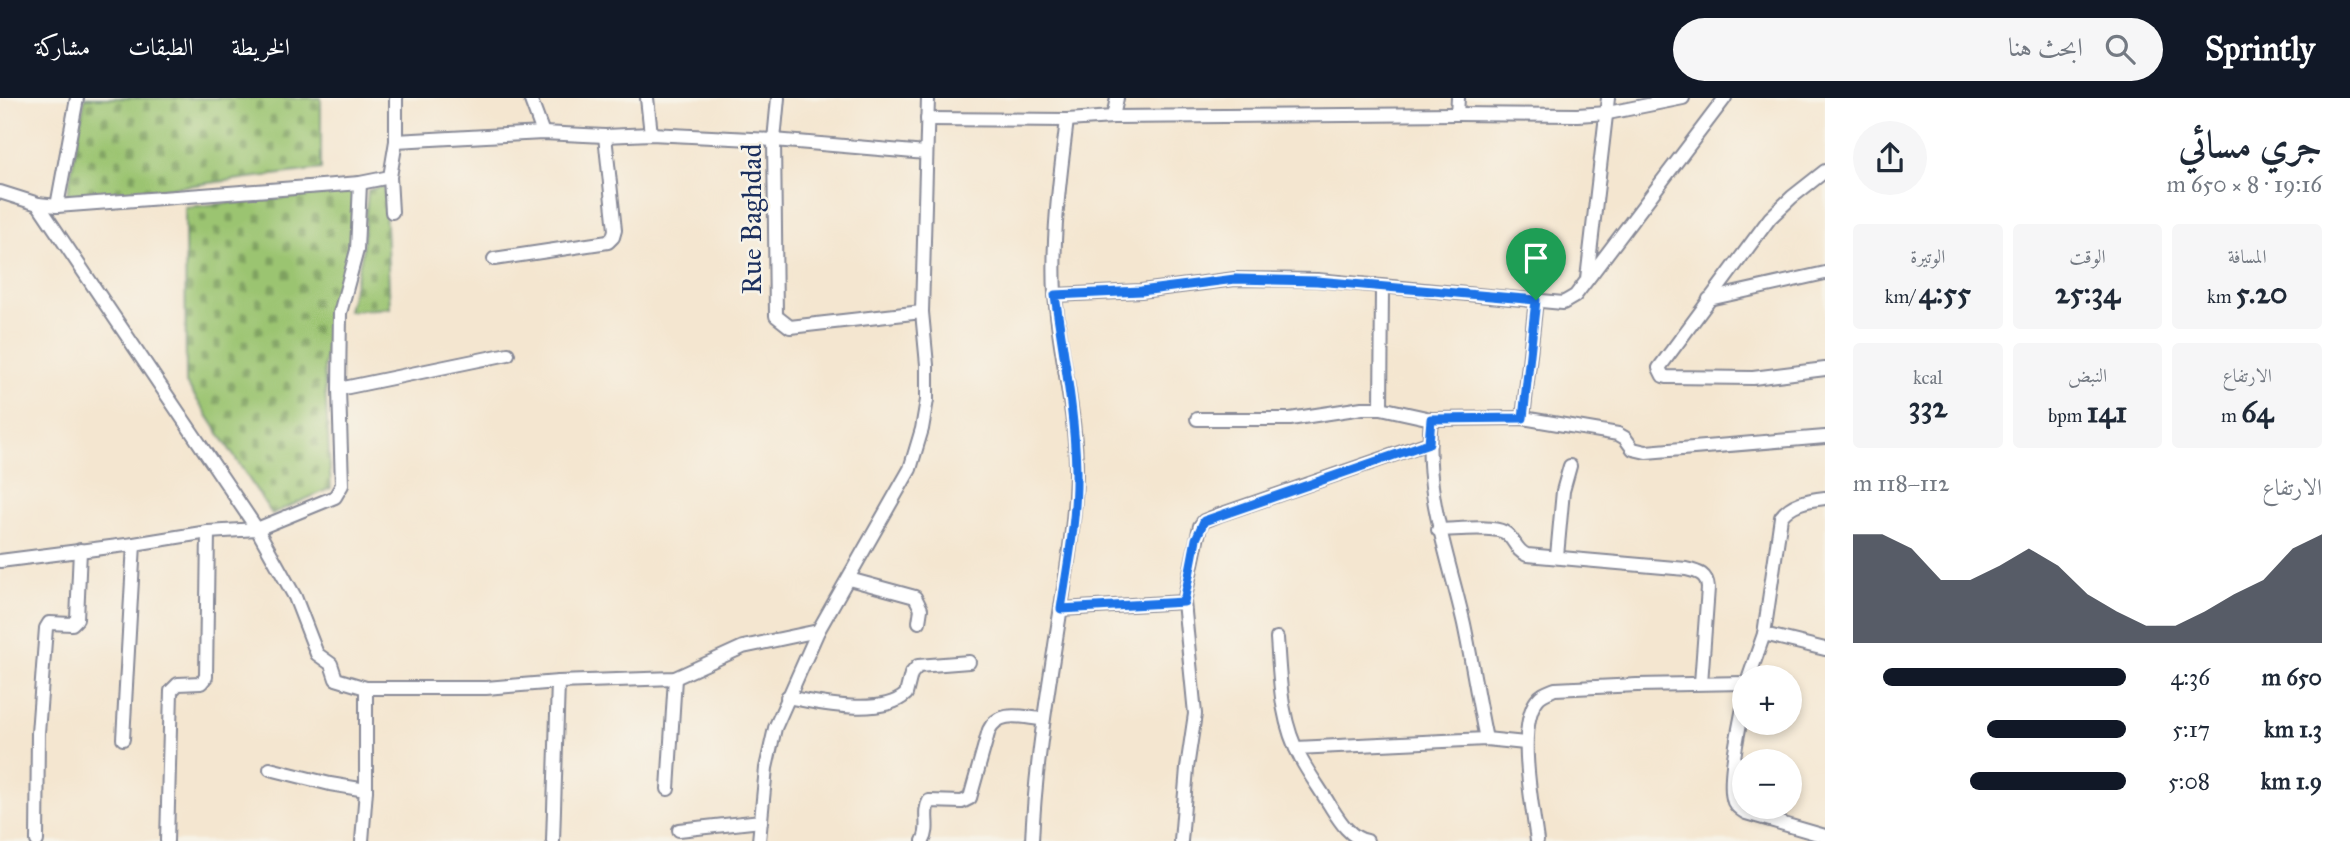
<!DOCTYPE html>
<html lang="ar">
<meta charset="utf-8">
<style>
body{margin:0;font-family:"IM FELL Great Primer",Amiri,serif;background:#f6f6f7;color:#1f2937;direction:rtl;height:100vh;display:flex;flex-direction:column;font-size:26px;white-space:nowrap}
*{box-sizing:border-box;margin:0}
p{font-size:23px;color:#747a83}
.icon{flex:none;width:38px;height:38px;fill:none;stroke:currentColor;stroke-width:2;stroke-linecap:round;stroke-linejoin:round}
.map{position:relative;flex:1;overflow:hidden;direction:ltr}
.drawer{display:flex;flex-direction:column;background:#fff;width:525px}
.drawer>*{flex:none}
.controls{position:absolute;left:1732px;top:567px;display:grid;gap:14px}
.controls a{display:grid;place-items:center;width:70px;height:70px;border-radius:50%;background:#fff;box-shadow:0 4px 10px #0003;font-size:35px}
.pin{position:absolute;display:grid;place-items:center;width:60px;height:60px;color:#fff;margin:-72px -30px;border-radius:50% 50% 50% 0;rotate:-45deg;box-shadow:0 0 7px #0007}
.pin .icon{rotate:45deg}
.round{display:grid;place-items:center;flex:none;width:74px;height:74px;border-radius:37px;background:#f6f6f7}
.head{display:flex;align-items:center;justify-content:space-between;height:119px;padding:0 28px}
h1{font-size:38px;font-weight:800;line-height:52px}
.stats{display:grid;grid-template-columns:repeat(3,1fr);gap:10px;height:119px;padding:7px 28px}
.stats div{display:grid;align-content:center;border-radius:7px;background:#f6f6f7;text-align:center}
.stats b{font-size:30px;font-weight:800}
.stats small{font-size:19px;font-weight:400}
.stats p{font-size:19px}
.chart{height:196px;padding:14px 28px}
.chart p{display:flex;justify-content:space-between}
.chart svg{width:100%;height:126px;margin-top:7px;fill:#111827;opacity:.7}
ul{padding:0 28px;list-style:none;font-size:23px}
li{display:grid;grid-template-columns:112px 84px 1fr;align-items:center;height:52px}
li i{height:18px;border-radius:9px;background:#111827}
header{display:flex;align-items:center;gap:42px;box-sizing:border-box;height:98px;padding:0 35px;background:#111827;color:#fff}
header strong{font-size:33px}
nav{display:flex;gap:38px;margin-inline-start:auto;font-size:24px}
.search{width:490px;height:63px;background:#f6f6f7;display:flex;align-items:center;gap:18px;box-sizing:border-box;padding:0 24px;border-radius:38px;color:#747a83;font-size:26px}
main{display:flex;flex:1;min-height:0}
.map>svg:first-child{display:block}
.cemetery{fill:url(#cemetery-stones);stroke:#5b7a68;stroke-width:2}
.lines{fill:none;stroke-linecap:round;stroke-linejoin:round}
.street-casing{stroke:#888a97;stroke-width:16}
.street{stroke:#fff;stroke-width:12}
.route-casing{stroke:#fff;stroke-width:14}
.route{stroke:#1a73e8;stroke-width:9}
.labels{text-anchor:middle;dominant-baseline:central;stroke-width:5;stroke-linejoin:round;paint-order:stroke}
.street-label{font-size:28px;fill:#1b2f5e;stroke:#f7f3e8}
</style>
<header>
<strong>Sprintly</strong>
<div class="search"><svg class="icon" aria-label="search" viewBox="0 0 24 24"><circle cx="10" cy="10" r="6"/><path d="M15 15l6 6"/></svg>ابحث هنا</div>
<nav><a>الخريطة</a><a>الطبقات</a><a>مشاركة</a></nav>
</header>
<main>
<section class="drawer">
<div class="head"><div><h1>جري مسائي</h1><p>19:16 · 8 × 650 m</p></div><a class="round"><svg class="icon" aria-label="share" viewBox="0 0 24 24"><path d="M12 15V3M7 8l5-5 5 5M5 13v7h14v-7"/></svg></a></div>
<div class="stats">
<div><p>المسافة</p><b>5.20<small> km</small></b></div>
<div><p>الوقت</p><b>25:34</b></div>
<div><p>الوتيرة</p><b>4:55<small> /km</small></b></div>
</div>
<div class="stats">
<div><p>الارتفاع</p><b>64<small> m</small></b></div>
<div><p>النبض</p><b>141<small> bpm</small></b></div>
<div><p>kcal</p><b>332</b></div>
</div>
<div class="chart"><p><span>الارتفاع</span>112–118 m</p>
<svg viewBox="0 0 160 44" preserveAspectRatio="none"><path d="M0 44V6L10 6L20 11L30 22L40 22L50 17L60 11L70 17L80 27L90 33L100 38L110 38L120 33L130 27L140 22L150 11L160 6V44z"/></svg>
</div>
<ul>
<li><b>650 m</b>4:36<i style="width:89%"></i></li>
<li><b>1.3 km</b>5:17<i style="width:51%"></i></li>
<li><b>1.9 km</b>5:08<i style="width:57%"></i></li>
</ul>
</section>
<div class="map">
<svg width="1825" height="743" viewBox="0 0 1825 743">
<defs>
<pattern id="cemetery-stones" width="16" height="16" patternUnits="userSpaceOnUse" patternTransform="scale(1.75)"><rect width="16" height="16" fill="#9bc471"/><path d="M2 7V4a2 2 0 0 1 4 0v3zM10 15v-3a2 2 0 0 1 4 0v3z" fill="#7ea060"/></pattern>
</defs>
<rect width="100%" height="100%" fill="#f7f3e8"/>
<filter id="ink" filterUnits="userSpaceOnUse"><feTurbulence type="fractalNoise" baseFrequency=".0143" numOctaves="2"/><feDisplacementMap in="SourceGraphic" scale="14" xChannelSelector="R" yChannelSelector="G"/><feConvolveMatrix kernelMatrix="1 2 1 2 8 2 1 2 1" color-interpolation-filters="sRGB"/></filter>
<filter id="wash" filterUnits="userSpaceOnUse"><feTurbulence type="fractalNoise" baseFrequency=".00686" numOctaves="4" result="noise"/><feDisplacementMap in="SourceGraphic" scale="28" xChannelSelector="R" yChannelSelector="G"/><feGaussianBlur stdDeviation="1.57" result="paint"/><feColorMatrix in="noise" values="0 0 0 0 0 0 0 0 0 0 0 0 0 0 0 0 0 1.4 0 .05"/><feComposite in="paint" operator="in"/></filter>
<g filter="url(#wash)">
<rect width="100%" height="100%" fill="#f4e6d0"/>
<!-- cemetery -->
<g class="cemetery">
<polygon points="85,0 321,0 321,71 66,103"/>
<polygon points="384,88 390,210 348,213 362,156 368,92"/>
<polygon points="354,94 352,164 331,213 324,270 331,390 272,416 186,285 185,109"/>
</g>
</g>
<g filter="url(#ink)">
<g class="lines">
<!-- street casing -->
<g class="street-casing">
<g id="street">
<polyline points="530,0 543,35"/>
<polyline points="647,0 651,36"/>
<polyline points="778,0 774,42 776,218 790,229 922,214"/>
<polyline points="1457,16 1458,0"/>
<polyline points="1113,19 1117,0"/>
<polyline points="927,21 1067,22 1113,19 1457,16 1577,17 1608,15 1683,0"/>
<polyline points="396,43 543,35 605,38 651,36 774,42 926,55"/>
<polyline points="1825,73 1792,99 1770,120 1659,270 1663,278 1667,279 1753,280 1825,271"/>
<polyline points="0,94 38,106 57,108 360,85 390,79"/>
<polyline points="38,106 257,431 295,499 317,556 331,566 336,581 366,590 486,590 558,584 675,580 743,549 818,533"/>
<polyline points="57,108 77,0"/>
<polyline points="392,114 390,79 396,43 396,0"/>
<polyline points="494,161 608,144 613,139 615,132 605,38"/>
<polyline points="1587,181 1608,0"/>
<polyline points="1055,197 1141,193 1235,181 1317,182 1563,205 1575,198 1725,0"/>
<polyline points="1709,201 1825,175"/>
<polyline points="339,291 508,256"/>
<polyline points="1381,310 1382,190"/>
<polyline points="1523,320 1536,202"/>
<polyline points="1197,321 1290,321 1362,310 1381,310 1431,321 1523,320 1618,336 1625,340 1633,351 1646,354 1825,339"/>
<path d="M1431 321C1423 396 1448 455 1464 526 1472 564 1478 603 1486 641"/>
<path d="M1438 432C1455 432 1490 427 1504 434 1515 440 1515 453 1527 457L1686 471C1699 474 1707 476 1708 490L1701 585"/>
<polyline points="1557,458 1563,393 1570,368"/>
<polyline points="0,463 134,446 208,434 257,431 335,399 342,387 339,291 340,215 357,152 360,85"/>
<polyline points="849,481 915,499 921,511 919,524"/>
<polyline points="1061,511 1184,504"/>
<path d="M1764 536 1781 419C1791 405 1808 402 1825 400"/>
<path d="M1277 540C1280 581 1280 623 1301 661 1309 676 1320 691 1329 706 1338 720 1349 740 1367 743"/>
<polyline points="1749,579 1764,536 1825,551"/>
<path d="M787 599C817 605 882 619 906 596L911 576 918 568 969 564"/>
<path d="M1745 599C1741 623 1726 684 1734 704 1737 710 1741 712 1746 715L1825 738"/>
<polyline points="123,641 134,446"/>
<polyline points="1296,650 1486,641 1525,645"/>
<polyline points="270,671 330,686 366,692"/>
<polyline points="668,691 675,580"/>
<polyline points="679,732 761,723"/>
<polyline points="37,743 38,635 46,530 49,525 72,526 77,521 80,452"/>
<polyline points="167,743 171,593 178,586 201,585 206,579 208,434"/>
<polyline points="362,743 366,692 366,590"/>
<polyline points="553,743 558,584"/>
<polyline points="759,743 766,670 775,630 818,533 910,371 922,331 927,302 927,267 922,214 928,0"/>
<path d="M923 743C931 730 922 715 929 703L962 704 970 700 989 632C999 611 1024 620 1043 621"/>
<path d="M1032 743C1035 670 1047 599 1058 528 1066 477 1075 426 1076 375 1077 315 1059 256 1055 196 1052 138 1060 79 1067 22"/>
<polyline points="1181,743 1187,670 1195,616 1184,504 1200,428 1204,423 1219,417 1428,345"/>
<path d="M1537 743C1533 710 1516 629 1537 602 1541 596 1548 594 1555 591L1637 587 1745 585"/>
</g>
</g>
<!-- street -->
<use href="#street" class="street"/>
</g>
</g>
<g class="lines" filter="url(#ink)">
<!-- route casing -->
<g class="route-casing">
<path id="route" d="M1235 181 1317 183 1536 202 1523 320 1431 321 1429 345 1204 423 1196 441 1184 504 1061 511C1068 465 1077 419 1076 373 1075 314 1063 255 1055 197L1141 193Z"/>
</g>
<!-- route -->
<use href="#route" class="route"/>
</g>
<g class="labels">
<!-- street labels -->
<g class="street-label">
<text transform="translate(751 121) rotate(-90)">Rue Baghdad</text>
</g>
</g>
</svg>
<div class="controls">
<a>+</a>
<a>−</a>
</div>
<div class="pin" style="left:1536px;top:202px;background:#1e9e55"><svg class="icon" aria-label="arrive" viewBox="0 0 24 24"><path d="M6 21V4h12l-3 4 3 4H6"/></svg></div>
</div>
</main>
